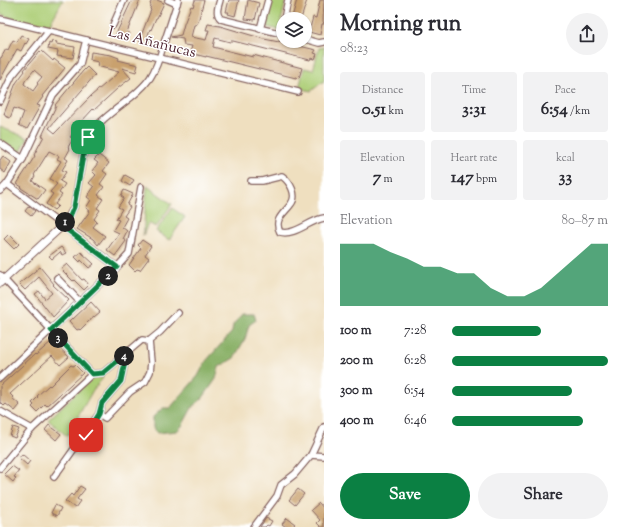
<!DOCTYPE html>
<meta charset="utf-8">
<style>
body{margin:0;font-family:"Sorts Mill Goudy",serif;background:#f2f2f3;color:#2b2b33;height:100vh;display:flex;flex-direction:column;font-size:15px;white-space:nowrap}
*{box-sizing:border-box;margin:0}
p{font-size:13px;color:#7c7c81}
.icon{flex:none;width:22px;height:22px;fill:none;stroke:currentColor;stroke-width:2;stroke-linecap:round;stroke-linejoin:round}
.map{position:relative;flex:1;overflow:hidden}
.drawer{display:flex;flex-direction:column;background:#fff;width:300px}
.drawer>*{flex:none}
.fabs{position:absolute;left:276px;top:12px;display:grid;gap:8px}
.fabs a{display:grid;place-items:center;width:36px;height:36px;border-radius:50%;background:#fff;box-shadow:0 1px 3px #0004;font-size:20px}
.pin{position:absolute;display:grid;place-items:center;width:34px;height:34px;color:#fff;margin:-17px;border-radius:8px;box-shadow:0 2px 6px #0006}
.km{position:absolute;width:20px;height:20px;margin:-10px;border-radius:50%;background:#222;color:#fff;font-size:11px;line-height:20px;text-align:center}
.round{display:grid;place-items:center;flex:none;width:42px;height:42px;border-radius:21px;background:#f2f2f3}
.head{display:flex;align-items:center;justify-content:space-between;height:68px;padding:0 16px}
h1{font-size:22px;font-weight:800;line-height:30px}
.metrics{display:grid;grid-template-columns:repeat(3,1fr);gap:6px;height:68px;padding:4px 16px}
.metrics div{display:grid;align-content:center;border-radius:4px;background:#f2f2f3;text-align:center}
.metrics b{font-size:17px;font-weight:800}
.metrics small{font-size:11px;font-weight:400}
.metrics p{font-size:11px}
.chart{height:112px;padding:8px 16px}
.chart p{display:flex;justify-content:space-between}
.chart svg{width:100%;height:72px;margin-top:4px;fill:#0b8043;opacity:.7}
.primary-button{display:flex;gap:8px;margin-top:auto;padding:8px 16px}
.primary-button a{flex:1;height:46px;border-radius:24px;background:#0b8043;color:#fff;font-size:16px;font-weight:800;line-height:46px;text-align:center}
.primary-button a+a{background:#f2f2f3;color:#2b2b33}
ul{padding:0 16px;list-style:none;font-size:13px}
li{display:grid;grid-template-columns:64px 48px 1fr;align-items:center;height:30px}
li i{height:10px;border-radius:5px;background:#0b8043}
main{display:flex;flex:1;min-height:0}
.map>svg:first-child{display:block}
.green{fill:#accd75;stroke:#7b7650}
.forest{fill:#89b066;stroke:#6a6848}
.building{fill:#c9a16e;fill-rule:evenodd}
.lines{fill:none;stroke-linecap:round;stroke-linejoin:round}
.minor-casing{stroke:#84625f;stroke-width:8}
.tertiary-casing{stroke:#84625f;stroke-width:9}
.minor{stroke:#fff;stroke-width:5.5}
.tertiary{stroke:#fff;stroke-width:7}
.route-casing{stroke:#fff;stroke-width:8}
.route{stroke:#0b8043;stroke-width:5}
.labels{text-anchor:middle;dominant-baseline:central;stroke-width:3;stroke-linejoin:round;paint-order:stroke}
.street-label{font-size:15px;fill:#4a1f2b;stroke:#fff}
</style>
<main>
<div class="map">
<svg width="324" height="527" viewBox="0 0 324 527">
<rect width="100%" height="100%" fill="#fff"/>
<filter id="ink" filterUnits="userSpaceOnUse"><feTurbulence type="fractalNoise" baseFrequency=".025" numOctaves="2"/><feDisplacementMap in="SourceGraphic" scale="8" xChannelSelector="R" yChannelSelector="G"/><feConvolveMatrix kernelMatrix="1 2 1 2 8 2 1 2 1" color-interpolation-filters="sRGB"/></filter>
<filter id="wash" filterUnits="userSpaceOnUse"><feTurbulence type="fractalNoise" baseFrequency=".012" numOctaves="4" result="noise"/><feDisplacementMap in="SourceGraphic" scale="16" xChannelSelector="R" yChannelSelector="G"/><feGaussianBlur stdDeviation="0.9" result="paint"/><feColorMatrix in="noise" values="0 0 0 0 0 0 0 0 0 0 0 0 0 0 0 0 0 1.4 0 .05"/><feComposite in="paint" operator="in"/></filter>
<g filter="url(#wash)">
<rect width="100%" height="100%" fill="#efdfbf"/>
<!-- green -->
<g class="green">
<polygon points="0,0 63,0 50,24 24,22 0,14"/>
<polygon points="271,0 286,0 279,30 264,26"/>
<polygon points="324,47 324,81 311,91 299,88 304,68 313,70 319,48"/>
<polygon points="0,127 28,138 20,153 0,140"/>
<polygon points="147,186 172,204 156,227 148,223 143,236"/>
<polygon points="172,208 185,217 169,240 156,231"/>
<polygon points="98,372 103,378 93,390 67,436 48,420"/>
</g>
<!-- forest -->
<polygon class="forest" points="242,314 254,314 256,320 249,325 245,339 234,358 219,367 216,379 202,399 193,406 182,426 177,431 157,433 153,428 153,417 163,408 170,408 198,376 206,361 232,332 233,325"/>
<g id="blocks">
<!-- building -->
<g class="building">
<polygon points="132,0 140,0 127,32 130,33 128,38 116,34"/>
<polygon points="152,0 157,0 164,3 157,18 156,18 151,30 150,29 147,38 150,39 148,43 139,41 151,10 150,9 151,5 150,4"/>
<polygon points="195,0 204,0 198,22 196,25 194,25 191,37 206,40 209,30 206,30 208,24 220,26 264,39 279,42 280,40 288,41 287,43 316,50 314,53 317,54 315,59 311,58 310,60 233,41 231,41 230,42 215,38 213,47 253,57 253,55 302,68 299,78 296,77 296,78 206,56 206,57 190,53 192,46 184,45 183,39 171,37 181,35 184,24 191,6 193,7"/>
<polygon points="229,0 239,0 235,16 228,14 229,12 226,12"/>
<polygon points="248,0 259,3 255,20 245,19"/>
<polygon points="297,0 307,0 301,19 292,17"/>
<polygon points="320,0 324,0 323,21 324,24 322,24 320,35 309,32 313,17 316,18"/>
<polygon points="21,35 29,39 26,44 25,43 21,51 17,49 0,80 0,58 1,58 6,49 8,50 13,40 17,42"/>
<polygon points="52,41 57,42 56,44 75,47 73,58 57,56 58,51 48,49 49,43 51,44"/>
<path d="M40 51 41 52 42 51 53 61 54 59 65 68 42 96 43 97 37 105 40 106 27 129 19 125 24 112 14 108 10 118 5 116V115L4 114 16 83 25 71 24 70ZM34 70 42 77 37 83 38 84 33 91 24 84 25 81Z"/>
<polygon points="91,52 111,55 119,58 118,60 138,65 136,72 122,68 131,78 118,88 94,110 93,109 81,122 70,137 73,139 68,147 70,149 65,158 68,160 62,170 66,172 60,181 65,184 59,193 62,195 55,204 58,206 54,210 46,204 53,194 50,192 57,184 50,179 61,161 57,159 59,156 49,151 34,175 35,176 32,181 45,190 38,199 21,188 22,187 17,184 35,156 34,155 44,136 42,136 56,106 55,105 83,71 87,67 95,75 49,128 55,133 91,96 119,72 97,66 98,62 90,60"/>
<polygon points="99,155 109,163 103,171 107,174 100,184 104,187 98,195 103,199 97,208 100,210 94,219 97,222 93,227 105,236 98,245 93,239 77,229 90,211 86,208 91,200 87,197 94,187 89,183 96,175 92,171 98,163 94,160"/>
<polygon points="3,156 11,162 5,173 0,169 0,160"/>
<polygon points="125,175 134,180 130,186 122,181"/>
<polygon points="124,190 133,194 127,205 130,207 124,216 127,218 122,227 127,231 123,239 126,241 115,256 107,250 119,233 113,230 119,220 116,219 122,209 118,207 124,198 121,196"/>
<polygon points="29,206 35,211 31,216 25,211"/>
<polygon points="9,234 19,244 14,249 4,239"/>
<polygon points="142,240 151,246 145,255 149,258 140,270 137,269 135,271 129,265 141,248 138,245"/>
<polygon points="61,247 66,253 62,255 60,252 52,259 49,256"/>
<polygon points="81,252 94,264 89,268 81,260 80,262 75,257"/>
<polygon points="67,264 82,280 84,279 89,285 84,290 74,280 73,281 61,269"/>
<polygon points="40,267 54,284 53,285 69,300 53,317 35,294 39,291 45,299 52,293 39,277 25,290 19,284"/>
<polygon points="91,302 100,312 88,322 80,330 79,329 77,330 69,321 72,318 73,319"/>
<polygon points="52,341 69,357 60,365 52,356 10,394 13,397 12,398 20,405 15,411 6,404 4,406 0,402 0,386 35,354 36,355"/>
<polygon points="71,365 73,366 75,365 83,373 47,406 45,404 37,412 32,407 34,405 32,403 38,397 37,396 49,385 50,386"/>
<polygon points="49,425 61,434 56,440 45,430"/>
<polygon points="13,427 19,429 15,438 10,436"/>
<polygon points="22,454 30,461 27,465 19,458"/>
<polygon points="12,466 19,471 14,477 16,478 13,482 4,474"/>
<polygon points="80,486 85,489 77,499 80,501 75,508 65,501 71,494 73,496"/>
<polygon points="298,489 304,494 295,505 289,500"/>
<polygon points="319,503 324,509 324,527 321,527 317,523 320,520 311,510"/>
<polygon points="55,505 61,508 57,516 51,513"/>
<polygon points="266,518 272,521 269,526 267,525 265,527 260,527"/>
<polygon points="287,518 295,524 292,527 286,527 282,524"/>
</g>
</g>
</g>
<g filter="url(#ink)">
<use href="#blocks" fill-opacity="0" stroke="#84625f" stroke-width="1"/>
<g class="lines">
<!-- minor casing -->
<g class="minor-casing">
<g id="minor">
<polyline points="168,0 177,4"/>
<path d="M220 0C218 7 215 14 221 19L283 34"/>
<polyline points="0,19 298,92"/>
<polyline points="284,19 288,0"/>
<polyline points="113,25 124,0"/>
<polyline points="260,29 268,0"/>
<polyline points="280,34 283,22"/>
<polyline points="305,39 319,43 324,42"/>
<polyline points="0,101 12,76 49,31"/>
<polyline points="0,143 23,159"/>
<path d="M251 181H262L282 176C290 182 298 195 291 204 285 213 273 219 280 232 295 236 310 220 324 218"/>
<polyline points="7,184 117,267"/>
<polyline points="0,191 7,184 23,159 53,95 80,64 86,40"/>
<path d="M62 226 69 216 74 207 85 145C96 115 133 103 150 78 156 69 160 57 163 46 168 31 173 16 178 0"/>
<polyline points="0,275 92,374"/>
<polyline points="57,278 80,302"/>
<polyline points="149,341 160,332 178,313"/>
<polyline points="0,378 117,267 129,254 141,187"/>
<polyline points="0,411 32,429"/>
<polyline points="99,414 102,403 121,381 127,353"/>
<polyline points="311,455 324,456"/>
<polyline points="0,468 32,429 92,374"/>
<polyline points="54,477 99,414 105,418 130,392 145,382 150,372 151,362 149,341 142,340 103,373 92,374"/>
<polyline points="254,527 277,496 281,485 295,474 311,455 324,427"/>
</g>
</g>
<!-- tertiary casing -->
<g class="tertiary-casing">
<polyline id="tertiary" points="0,283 62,226"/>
</g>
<!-- minor -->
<use href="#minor" class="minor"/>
<!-- tertiary -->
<use href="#tertiary" class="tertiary"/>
</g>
</g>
<g class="lines" filter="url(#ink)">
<!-- route casing -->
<g class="route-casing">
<polyline id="route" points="86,435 99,414 102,403 121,381 127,353 103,373 92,374 51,330 117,267 62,226 70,216 74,207 85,145 88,137"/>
</g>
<!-- route -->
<use href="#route" class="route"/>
</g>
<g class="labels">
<!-- street labels -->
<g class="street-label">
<text transform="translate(152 43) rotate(14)">Las Añañucas</text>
</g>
</g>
</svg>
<div class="fabs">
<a><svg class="icon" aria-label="layers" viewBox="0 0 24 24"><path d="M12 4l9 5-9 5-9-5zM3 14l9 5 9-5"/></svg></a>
</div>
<div class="pin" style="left:88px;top:137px;background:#1e9e55"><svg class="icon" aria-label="arrive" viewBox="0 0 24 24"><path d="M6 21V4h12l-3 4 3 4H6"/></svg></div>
<div class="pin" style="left:86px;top:435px;background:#d93025"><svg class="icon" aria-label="check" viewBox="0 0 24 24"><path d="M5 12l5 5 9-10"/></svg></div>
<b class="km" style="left:65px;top:222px">1</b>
<b class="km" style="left:108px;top:276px">2</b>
<b class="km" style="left:58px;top:338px">3</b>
<b class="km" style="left:124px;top:356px">4</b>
</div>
<section class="drawer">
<div class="head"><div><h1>Morning run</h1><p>08:23</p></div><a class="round"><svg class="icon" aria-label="share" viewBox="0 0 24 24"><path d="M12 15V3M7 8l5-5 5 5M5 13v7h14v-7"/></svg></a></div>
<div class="metrics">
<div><p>Distance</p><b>0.51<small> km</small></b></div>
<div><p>Time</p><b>3:31</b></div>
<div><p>Pace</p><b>6:54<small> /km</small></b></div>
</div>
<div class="metrics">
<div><p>Elevation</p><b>7<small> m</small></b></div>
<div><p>Heart rate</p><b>147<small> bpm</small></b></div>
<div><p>kcal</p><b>33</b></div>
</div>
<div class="chart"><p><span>Elevation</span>80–87 m</p>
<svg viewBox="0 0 160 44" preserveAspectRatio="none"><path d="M0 44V6L10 6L20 6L30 11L40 15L50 20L60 20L70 24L80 24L90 33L100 38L110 38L120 33L130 24L140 15L150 6L160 6V44z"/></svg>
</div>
<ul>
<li><b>100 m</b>7:28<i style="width:57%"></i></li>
<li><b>200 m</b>6:28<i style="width:100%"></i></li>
<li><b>300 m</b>6:54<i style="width:77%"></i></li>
<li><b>400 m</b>6:46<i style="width:84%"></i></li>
</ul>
<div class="primary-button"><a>Save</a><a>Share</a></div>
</section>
</main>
